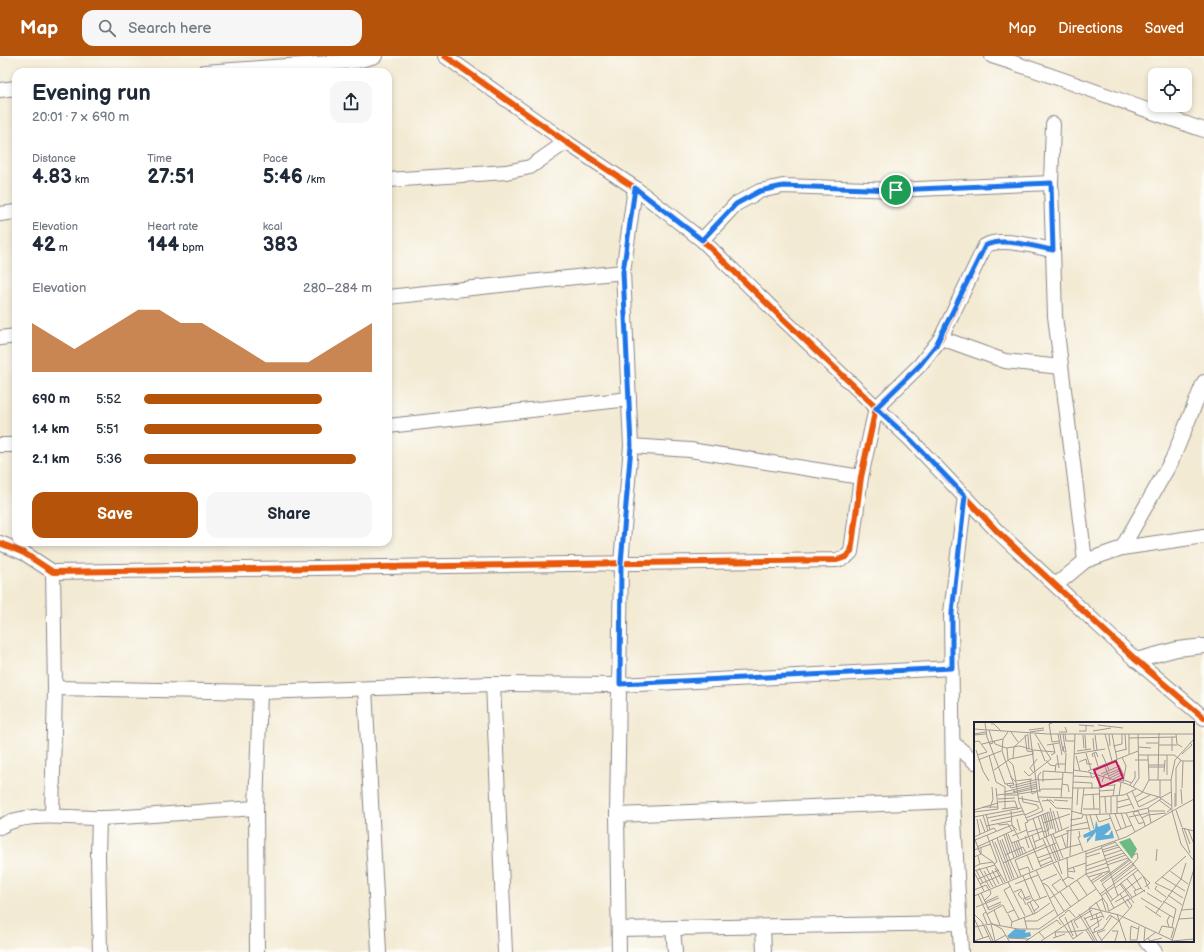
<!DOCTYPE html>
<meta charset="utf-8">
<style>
body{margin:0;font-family:"Balsamiq Sans",sans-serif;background:#f6f6f7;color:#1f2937;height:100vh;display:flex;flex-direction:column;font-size:15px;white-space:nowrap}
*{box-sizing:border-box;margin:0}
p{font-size:13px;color:#747a83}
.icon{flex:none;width:22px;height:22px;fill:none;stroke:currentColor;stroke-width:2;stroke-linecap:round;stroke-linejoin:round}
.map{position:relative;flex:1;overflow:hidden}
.side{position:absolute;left:12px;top:12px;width:380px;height:478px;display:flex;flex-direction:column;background:#fff;border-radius:12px;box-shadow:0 2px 6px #0003}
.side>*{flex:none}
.tools{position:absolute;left:1148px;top:12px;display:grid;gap:8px}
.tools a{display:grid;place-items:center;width:44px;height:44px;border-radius:8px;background:#fff;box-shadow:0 2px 6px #0003;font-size:20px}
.pin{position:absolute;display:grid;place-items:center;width:34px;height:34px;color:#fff;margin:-17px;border:2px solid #fff;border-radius:50%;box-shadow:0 1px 4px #0007}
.round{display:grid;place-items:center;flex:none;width:42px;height:42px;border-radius:12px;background:#f6f6f7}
.headline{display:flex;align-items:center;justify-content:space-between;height:68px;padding:0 20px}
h1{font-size:22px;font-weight:700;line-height:30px}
.metrics{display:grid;grid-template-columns:repeat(3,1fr);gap:6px;height:68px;padding:4px 20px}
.metrics div{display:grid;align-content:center}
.metrics b{font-size:20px;font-weight:700}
.metrics small{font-size:11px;font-weight:400}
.metrics p{font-size:11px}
.chart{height:112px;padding:8px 20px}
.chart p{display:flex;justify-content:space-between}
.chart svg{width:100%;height:72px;margin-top:4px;fill:#b45309;opacity:.7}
.primary-button{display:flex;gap:8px;margin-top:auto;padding:8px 20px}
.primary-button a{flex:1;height:46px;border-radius:12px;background:#b45309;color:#fff;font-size:16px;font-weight:700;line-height:46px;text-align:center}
.primary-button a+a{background:#f6f6f7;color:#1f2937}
ul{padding:0 20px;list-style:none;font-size:13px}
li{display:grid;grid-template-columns:64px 48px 1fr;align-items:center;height:30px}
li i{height:10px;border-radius:5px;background:#b45309}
header{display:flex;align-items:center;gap:24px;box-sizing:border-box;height:56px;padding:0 20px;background:#b45309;color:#fff}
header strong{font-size:19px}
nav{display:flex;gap:22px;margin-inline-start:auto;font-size:14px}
.search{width:280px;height:36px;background:#f6f6f7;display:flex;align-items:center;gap:10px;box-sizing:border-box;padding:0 14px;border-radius:12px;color:#747a83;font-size:15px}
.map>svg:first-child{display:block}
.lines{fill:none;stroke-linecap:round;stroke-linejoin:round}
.minor-casing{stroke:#8a8687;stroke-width:16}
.minor{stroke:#fff;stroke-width:14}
.cycleway-casing{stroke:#fdfcf7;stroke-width:8}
.cycleway{stroke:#e8590c;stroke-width:6}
.route-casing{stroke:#fff;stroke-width:8}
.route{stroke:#1a73e8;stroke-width:5}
.inset-road{fill:none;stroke:#9f9a96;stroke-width:1}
.view{fill:#c2185b;fill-opacity:0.15;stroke:#c2185b;stroke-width:2}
.inset-edge{fill:none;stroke:#22223b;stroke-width:2}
</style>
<header>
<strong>Map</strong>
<div class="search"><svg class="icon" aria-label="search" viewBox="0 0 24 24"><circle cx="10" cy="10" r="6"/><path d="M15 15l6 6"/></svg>Search here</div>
<nav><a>Map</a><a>Directions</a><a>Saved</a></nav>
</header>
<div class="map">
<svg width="1204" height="896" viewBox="0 0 1204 896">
<rect width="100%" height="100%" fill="#fdfcf7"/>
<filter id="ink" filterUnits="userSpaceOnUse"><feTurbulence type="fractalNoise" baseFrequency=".025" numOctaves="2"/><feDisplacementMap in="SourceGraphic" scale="8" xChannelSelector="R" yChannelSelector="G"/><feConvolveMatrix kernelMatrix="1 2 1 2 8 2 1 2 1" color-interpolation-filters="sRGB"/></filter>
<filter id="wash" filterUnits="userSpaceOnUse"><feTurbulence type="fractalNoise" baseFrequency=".012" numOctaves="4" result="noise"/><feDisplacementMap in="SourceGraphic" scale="16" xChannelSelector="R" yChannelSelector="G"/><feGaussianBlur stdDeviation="0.9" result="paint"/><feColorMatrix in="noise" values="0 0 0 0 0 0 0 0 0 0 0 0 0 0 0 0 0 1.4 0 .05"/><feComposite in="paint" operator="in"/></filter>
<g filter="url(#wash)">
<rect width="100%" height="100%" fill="#f3ead3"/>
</g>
<g filter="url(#ink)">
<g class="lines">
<!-- minor casing -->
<g class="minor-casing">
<g id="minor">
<polyline points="445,0 566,86 635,132 702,184 785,265 911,384 997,475 1136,604 1204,662"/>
<path d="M992 0C1063 22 1133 50 1204 74"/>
<polyline points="204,16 357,5 375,0"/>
<polyline points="0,34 16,32"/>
<polyline points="1053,68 1051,127 1055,260 1085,505"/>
<polyline points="388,124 506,116 530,111 566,86"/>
<polyline points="0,158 16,156"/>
<polyline points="702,184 736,148 760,135 783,130 896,134 1051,127"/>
<polyline points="388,241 623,216"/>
<polyline points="0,282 16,280"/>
<polyline points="941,282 1005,305 1061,311"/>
<polyline points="388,370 629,343"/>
<polyline points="0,389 16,389"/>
<polyline points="631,390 690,394 861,421"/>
<path d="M0 487 24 497 53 516 837 504 846 501 851 496 861 421 876 352 920 309 941 282 985 190C1000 180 1035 191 1053 194"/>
<polyline points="1122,492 1172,404 1204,326"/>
<polyline points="1056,529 1085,505 1122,492 1204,480"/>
<polyline points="1136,604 1177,593 1204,590"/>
<polyline points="493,628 505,896"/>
<polyline points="55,632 260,636 493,628 619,629 952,612"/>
<polyline points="365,633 379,896"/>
<polyline points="953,687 975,706"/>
<polyline points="617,759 953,745"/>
<polyline points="52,760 55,632 53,516"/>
<polyline points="99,762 98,799 100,896"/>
<path d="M0 771C25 754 72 763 101 762 153 760 205 755 256 752"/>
<polyline points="763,871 764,896"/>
<polyline points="673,872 675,896"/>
<polyline points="619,873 959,867"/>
<polyline points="1146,885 1155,896"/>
<polyline points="257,896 256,752 260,636"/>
<polyline points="619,896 617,759 621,507 631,390 623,216 635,132"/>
<polyline points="961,896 953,745 951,557 965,440"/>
</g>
</g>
<!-- minor -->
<use href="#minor" class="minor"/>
<!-- cycleway casing -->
<g class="cycleway-casing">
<g id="cycleway">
<polyline points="445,0 566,86 635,132 702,184 785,265 911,384 997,475 1136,604 1204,662"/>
<path d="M0 487 24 497 53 516 837 504 846 501 851 496 861 421 876 352 920 309 941 282 985 190C1000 180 1035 191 1053 194"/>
</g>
</g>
<!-- cycleway -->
<use href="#cycleway" class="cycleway"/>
</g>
</g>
<g class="lines" filter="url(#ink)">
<!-- route casing -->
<g class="route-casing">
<path id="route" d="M1051 127 1053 194C1035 191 1000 180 985 190L936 289 920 309 876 352 911 384 965 440 952 557V612L620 628 621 507 631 390 623 216 635 132 702 184 736 148 760 135 783 130 896 134Z"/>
</g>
<!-- route -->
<use href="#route" class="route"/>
</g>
<!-- overview -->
<g transform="translate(974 666)">
<rect width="220" height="220" fill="#f3ead3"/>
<path d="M156 116 163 127 158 137 145 120Z" fill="#6dbb84"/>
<path d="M122 98 124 105 135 101 137 107 130 113H135L138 108 140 116 121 119 122 110 113 121V117L117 114 110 116 109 113 121 107ZM41 207 52 208 51 211 56 210 57 214 50 216H35L33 214Z" fill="#5eacd8"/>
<path class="inset-road" d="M11 1 13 15 31 62 39 61M78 1 75 2 78 20 85 19M17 2H20L27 9M105 3 120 4M124 3 149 6M0 7 74 12H220M15 8 19 21 16 22M55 8 70 6M105 9H112V3M119 9 137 6M37 10 44 20M56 10 70 8M85 10H93L91 5M56 11 64 75 69 89M0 12 12 10M84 12 88 33M86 12 89 29M89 12 91 25M91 12 92 19H101M131 12 138 39M135 12 136 24M138 12 143 37M151 12 152 27M155 12V32M202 12 203 22 208 25M0 13 12 12M51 13 53 29 60 30M54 13 55 27M109 13 110 26M111 13 112 28M121 13 123 28M198 15V29M119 16 120 28M155 16 202 15M29 17 28 29 40 63 34 64 33 62M220 17 201 38 197 58 198 89 207 122 220 139M20 19 21 22 32 26 46 24 59 28 81 30M0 20 5 19 13 30 3 33M64 21 71 39M172 21H185M8 22 29 17 34 10M73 23 85 21M185 23H203M139 24 148 22V12M89 25H91L92 30H90ZM164 25 177 26M33 26 34 38M2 28 9 49 15 59M103 29 117 27M141 30 153 27M112 31 117 48M120 31 124 44M100 32 131 27M128 32 135 48M208 32 218 23 216 21M15 33 22 60 31 65M77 33 81 31 79 22M83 33 85 46M164 33H200L208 39H220M102 34 106 49M119 35 118 32 122 30 124 35M148 35 152 44 149 60M39 36 40 25 54 12M4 38 27 29M34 38 39 43 42 59M72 38 76 43 82 44M161 38H174M105 40 112 37 113 42H118M130 42 136 58M145 43 150 54M175 43H191M175 45H190M20 48 36 37 60 32M99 48 114 50 153 62 171 71 185 75 198 84M50 49 55 54 77 37 61 12M114 49 164 29M59 50 56 46 63 37M81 50 82 42H91M116 50 118 56 123 53M190 50 191 38M91 51 92 31M127 52 143 45M193 53V33M36 54 42 60 45 80 54 100 51 101 54 113 67 145M99 54 117 55M135 54 147 48M125 55 126 92M136 56 148 50M56 57 58 72 68 67H88M64 58 88 57M138 58 149 52M175 58H197M184 58 185 11M41 59 58 57M145 59 150 58 158 61M69 60V49L99 51M99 60 118 61V67M128 60 130 53 146 47M88 62 94 63 95 70M36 63 37 66 62 60M41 63 64 57M156 63 161 56V49M125 64 141 63M31 65V87M159 65 165 56 164 12M22 66 24 87M98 66H125M208 66 209 39M40 67V71L63 66M207 67 208 82M125 69 140 68M158 69 165 85 185 75M30 70 63 62M39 70 63 64M66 70 64 54 67 50M44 72 63 69M119 72 120 87M153 72 160 87M23 73 40 71M30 73H44M109 73 125 72M48 74 49 80 63 83 65 87M137 74V92M139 74 141 62M143 74V92M145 74 147 60M64 75 98 76M87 75 89 51M125 75 150 73 162 67M131 75 132 91M161 75 168 71 175 58 174 33M186 75V58M44 76 65 80M186 76 197 70M24 77 41 76M73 77 82 86 97 87M80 78 94 79M185 78 197 87 193 90M68 79 77 78 80 81M24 80 41 79 44 88M143 80 155 77M163 80 176 73M103 83 104 66M202 84V46L207 38M9 85H24M201 85V71M16 86 19 77 18 65M76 86 82 110M143 86 158 82M174 86 177 101M28 87 43 85M109 87H125M0 88 24 81M202 88 208 105M37 89 38 103 45 117M79 89 85 109M83 89 88 108M97 89 112 93 152 91 174 86 187 77M174 89H191M0 90 24 87M73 91 77 107M147 91 152 105M152 91 161 110M12 92 16 108M69 92 75 113M107 92 110 66M135 92 145 117M141 92 147 107M9 93 14 109M51 93 64 87M67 93 73 115M112 93 116 109M116 93 120 107M122 93 125 100 137 96M64 94 71 116M0 95 47 86M155 95 174 91M13 96 49 89M52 96 69 89M59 96 66 118M168 96 174 93 192 91M3 97 6 112M6 97 11 110M43 97 46 109M96 98 108 96 109 93M17 99 50 92M53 99 75 90 79 107M170 100 165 102 159 90 164 89 166 93 168 96 170 100 171 104M24 101 25 103 34 102 38 109M69 101 96 92M12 104 37 99M96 104 114 100M210 106 216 122M214 107 220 122M92 109 115 106M105 109 106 115H104L109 129M142 109 158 103M54 110 68 106M69 110 75 108 71 92M32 112 40 136M34 112 43 135M79 112 89 136M13 113 23 140 20 142M30 113 36 131M58 113 62 126M77 113 86 138M38 114 53 108M51 114 55 126M88 114 92 126M0 115 6 131 19 140 31 160M0 115 20 106 22 109M72 115 82 139M23 116 38 157M81 116 94 111M28 117 36 138M69 117 79 140M1 118 38 103 43 108M18 118 33 159M26 118 40 156M44 118 49 132M42 119 47 133M21 120 36 158M40 120 45 134M60 120 95 105M141 120 169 154 175 167M38 121 69 109M78 123 84 138M127 124 144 174M3 125 40 108M95 125 107 122M128 125 142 120M93 126 94 109M0 128 17 122M128 128 144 123M112 129V152L133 182 135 190M129 130 145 125M216 131 208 106 220 109M112 132 128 126M31 133 49 125 52 131M53 133 59 148M96 134 101 12M130 134 148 128M158 134 163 131 164 136 159 142M0 135 7 132V125M93 135 94 155M112 135 126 131M63 136 95 125M36 138 44 155M41 138 82 121M41 138 47 154M182 139 183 127M64 140 77 135M84 140 88 152M133 140 152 133M29 141 72 122M79 141 93 165M6 142 19 140M133 143 154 136M66 144 78 139M112 144 150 131M0 145 6 142 4 134M12 145 22 164M5 146 16 166M21 146 29 161M94 147 112 141M2 148 9 161M18 148 25 162M45 148 54 145 56 150M62 148 84 194M112 148 133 141M0 149 21 143M10 149 19 165M94 149 101 150 99 145M196 149 214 162M0 150 10 169M55 151 66 176M159 152 167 166M49 154 58 176 65 185 60 189 61 191M169 154 176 161 171 165M114 155 135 149M188 155 211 169M4 157 25 148M153 157 162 168M103 158 113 173M138 158 159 142M67 159 83 152M88 159 94 155 100 157M117 159 128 152M126 159 155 137M34 160 51 194M127 160 156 138M139 160 160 143M69 161 74 164 90 189M118 161 135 150M147 161 158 175M6 162 27 153M41 162 64 153M128 162 157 140M128 162 139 178M146 162 160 181M37 164 30 168 45 197M95 164 105 179M183 164 181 167 192 175M141 166 164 148M0 168 12 163 15 168M48 168 44 172 48 177M198 169 181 161 212 134M198 169 209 176M40 170 47 167 52 178 57 176M86 170 97 185M7 171 15 188 27 182M85 171 78 163 87 157M132 171 140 186M173 171 188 180M4 172 17 201 28 207 35 219M126 172 162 146M146 172 155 186M162 173 160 169 167 166 171 170M194 173 208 183M0 174 84 139 152 115 220 77M127 174 140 165M167 176 200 196M75 177 112 152 134 145M128 177 132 189M59 178 56 180 60 189M10 179 17 172 16 168M60 179 73 174M137 179 168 155M189 179 202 187 198 205M11 180 24 174M56 180 53 181 59 192M122 180 130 196M141 180 154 173M52 183 49 177 56 174M171 184 187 195M2 185 25 176M13 186 27 180M20 188 26 203M208 188 220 187M135 189 171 168M12 190 9 192 13 202M91 191 95 188 101 195M182 191 207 157 212 141M0 192 8 200 17 219M13 192 29 183 33 191 40 188M34 192 38 200 37 205M105 192 121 219M143 192 152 219M50 195 53 207M91 195 99 214M110 195 123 219M0 196 9 216M110 197 127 190M119 197 115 186 129 176M205 197 220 196M97 198 103 215M116 198 129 194M132 198 136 193 145 199M51 199H63L80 188M38 200 62 191 76 181M17 202 44 207H65L122 167M90 203 99 217 109 210M90 203 85 196 91 192M12 204 19 219M0 205 17 202 21 219M195 205 193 199 196 193M104 206 100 199 118 188M138 209H144L141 219M65 210 83 198 87 203M94 210 112 208M121 210 120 207 125 204 122 192M118 211 129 207 138 194M185 211 188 204 200 206 197 216M82 215 81 210H94M34 216 55 217M79 216 91 212M174 216 176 219 188 216M163 218H156L157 204 164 207M163 218 165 204M0 219 15 214M21 219 32 213M52 219 65 210 71 217M67 219 117 186 145 193 198 218M119 219 112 208 128 197M127 219 158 184 153 177M128 219 123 211 131 208M170 219 182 210M170 219 171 206M198 219 220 217M198 219 220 147"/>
<path class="view" d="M142 39 149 56 127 65 120 48Z"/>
<rect width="220" height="220" class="inset-edge"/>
</g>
</svg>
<div class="tools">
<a><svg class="icon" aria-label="locate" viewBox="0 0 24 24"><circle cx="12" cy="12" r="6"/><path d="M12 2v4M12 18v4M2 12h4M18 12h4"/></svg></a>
</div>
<div class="pin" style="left:896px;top:134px;background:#1e9e55"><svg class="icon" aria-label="arrive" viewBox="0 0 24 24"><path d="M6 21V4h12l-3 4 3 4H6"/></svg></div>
<section class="side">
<div class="headline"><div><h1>Evening run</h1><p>20:01 · 7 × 690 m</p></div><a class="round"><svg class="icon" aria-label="share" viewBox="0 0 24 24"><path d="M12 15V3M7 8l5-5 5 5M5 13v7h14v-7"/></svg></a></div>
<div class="metrics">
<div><p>Distance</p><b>4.83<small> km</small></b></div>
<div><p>Time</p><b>27:51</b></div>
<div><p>Pace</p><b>5:46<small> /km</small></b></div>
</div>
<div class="metrics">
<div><p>Elevation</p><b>42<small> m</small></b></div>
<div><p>Heart rate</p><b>144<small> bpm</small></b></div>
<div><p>kcal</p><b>383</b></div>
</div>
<div class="chart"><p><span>Elevation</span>280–284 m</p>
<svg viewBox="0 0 160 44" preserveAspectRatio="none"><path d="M0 44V14L10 22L20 30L30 22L40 14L50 6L60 6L70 14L80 14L90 22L100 30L110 38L120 38L130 38L140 30L150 22L160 14V44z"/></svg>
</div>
<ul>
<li><b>690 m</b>5:52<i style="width:78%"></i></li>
<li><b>1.4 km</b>5:51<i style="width:78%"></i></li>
<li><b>2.1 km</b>5:36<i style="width:93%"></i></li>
</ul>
<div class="primary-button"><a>Save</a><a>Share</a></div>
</section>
</div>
